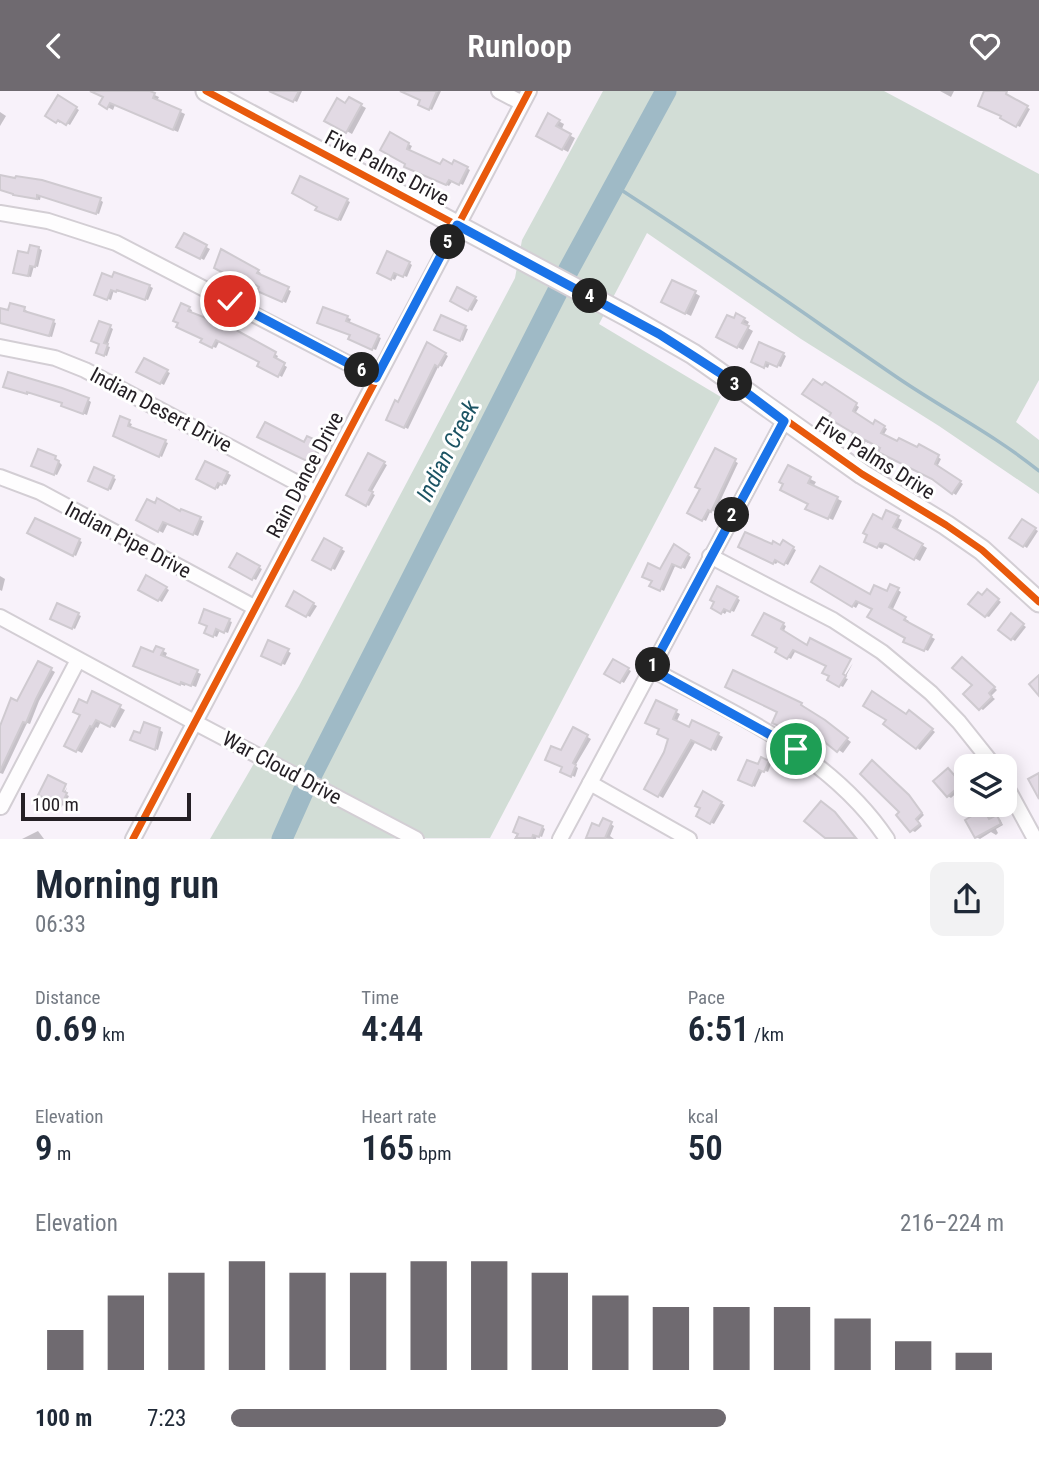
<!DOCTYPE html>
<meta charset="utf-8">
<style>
body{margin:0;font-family:"Roboto Condensed",sans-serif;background:#f2f2f3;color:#1f2937;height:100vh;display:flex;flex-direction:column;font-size:26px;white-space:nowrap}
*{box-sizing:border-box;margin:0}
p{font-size:23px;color:#747a83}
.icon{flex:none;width:38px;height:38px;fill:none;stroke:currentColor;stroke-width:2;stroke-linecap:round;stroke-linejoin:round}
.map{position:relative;height:748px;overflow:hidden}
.sheet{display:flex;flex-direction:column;background:#fff;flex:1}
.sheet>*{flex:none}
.buttons{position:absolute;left:954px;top:663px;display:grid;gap:14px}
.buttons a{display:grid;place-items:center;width:63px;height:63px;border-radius:14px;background:#fff;box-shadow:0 4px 18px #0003;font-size:35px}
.scale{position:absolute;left:21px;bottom:18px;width:170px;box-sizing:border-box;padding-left:7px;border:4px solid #252025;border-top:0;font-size:19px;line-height:24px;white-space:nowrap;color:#252025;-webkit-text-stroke:5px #fff;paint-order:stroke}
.pin{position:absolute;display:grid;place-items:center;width:60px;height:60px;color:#fff;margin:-30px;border:4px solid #fff;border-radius:50%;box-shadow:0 2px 7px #0007}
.km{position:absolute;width:35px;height:35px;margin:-18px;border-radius:50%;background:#222;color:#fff;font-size:19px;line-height:35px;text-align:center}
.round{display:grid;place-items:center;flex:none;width:74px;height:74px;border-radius:14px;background:#f2f2f3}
.overview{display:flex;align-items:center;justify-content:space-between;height:119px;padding:0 35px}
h1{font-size:38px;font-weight:600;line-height:52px}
.metrics{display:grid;grid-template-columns:repeat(3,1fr);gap:10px;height:119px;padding:7px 35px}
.metrics div{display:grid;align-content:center}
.metrics b{font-size:35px;font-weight:600}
.metrics small{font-size:19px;font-weight:400}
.metrics p{font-size:19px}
.chart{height:196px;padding:14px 35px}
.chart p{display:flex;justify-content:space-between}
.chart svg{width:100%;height:126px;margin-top:7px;stroke:#6f6a70;stroke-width:6}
ul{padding:0 35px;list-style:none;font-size:23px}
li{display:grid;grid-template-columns:112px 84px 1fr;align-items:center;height:52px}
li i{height:18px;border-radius:9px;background:#6f6a70}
header{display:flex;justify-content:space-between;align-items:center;height:91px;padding:0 35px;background:#6f6a70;color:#fff;font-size:32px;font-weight:600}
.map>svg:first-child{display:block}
.green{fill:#d2ddd6}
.shadow{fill:#0003}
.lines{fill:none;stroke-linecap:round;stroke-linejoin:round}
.stream{stroke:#9fbac6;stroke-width:3.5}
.river{stroke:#9fbac6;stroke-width:21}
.building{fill:#e2dae4;stroke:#cfcad0;stroke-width:2}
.street-casing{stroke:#d3ced4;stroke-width:18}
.secondary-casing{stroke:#d3ced4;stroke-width:23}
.street{stroke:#fefdfe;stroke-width:14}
.secondary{stroke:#fefdfe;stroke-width:19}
.cycleway-casing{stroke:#fff;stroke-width:11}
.cycleway{stroke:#e8590c;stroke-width:7}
.route-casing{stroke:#fff;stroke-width:14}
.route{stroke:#1a73e8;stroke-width:9}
.labels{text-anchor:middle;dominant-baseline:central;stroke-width:6;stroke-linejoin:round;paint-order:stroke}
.street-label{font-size:21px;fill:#252025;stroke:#fff}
.water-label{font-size:23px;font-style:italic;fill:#1b5363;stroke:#fff}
</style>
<header><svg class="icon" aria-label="back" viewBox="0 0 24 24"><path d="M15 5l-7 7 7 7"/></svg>Runloop<svg class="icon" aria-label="heart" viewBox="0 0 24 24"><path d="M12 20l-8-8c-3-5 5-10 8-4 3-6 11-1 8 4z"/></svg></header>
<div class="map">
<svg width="1039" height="748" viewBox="0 0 1039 748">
<rect width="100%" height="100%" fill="#f8f2fa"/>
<!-- green -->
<polygon class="green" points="603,0 884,0 1039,83 1039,289 1016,331 1039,349 1039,403 939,335 801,248 647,142 599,233 721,306 490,747 210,748 299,595 515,187 522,149"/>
<!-- shadow -->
<g class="shadow">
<polygon points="104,0 146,0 159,6 157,10 185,23 178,41 115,14 113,19 102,13 105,6"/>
<polygon points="274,0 302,0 297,11"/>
<polygon points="404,0 441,0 432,19 420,13 422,9"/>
<polygon points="940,0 954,0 951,6"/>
<polygon points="986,0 995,0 1030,18 1020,36 1003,27"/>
<polygon points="58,6 79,19 70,34 62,29 60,32 47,24"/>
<polygon points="349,8 366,17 352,43 327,29 346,14"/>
<polygon points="0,21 6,25 0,35"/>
<polygon points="549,25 564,33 561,40 575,47 568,61 538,45"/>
<polygon points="390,44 412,55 409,61 441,75 453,75 455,71 470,79 463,94 453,89 449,95 406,75"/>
<polygon points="0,85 100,109 103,111 99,123 41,104 40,109 18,105 0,99"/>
<polygon points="301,88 350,111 341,130 318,118 319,115"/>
<polygon points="184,144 210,158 204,169 179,156"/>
<polygon points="38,157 42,159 38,176 34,175 31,186 18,183 30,164"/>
<polygon points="222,161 261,182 259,185 291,200 286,212 260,199 262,195 245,185 242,190 216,176"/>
<polygon points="409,172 412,174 407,186 398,182 395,189 379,182"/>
<polygon points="103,184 149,195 153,197 148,209 120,199 119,201 114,199 111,209 99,205"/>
<polygon points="458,198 478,209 472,220 452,209"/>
<polygon points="695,202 700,205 691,225 668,214"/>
<polygon points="182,214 192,219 191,223 235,241 278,265 276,269 287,276 282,286 260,274 261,271 220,249 216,257 202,251 204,247"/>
<polygon points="24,218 27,220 27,222 56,232 52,246 0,232 0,219 9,221"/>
<polygon points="324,218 348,227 351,228 349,233 381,247 376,259 353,250 352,244"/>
<polygon points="744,228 749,231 746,236 753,240 743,259 718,246 735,230"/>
<polygon points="110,236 113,238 107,255 110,256 107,265 101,263 101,253"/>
<polygon points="465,237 468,238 463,250 440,240"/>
<polygon points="428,253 448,265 442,276 439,274 408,338 388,328 399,313"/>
<polygon points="783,263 786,265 781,276 770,272 768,277 753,270"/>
<polygon points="144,269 170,282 164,294 139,280"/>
<polygon points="825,294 859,316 855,323 874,335 876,331 887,338 883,345 918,358 920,355 941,368 937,376 963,393 956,404 882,356 869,349 868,352 854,344 856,341 833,322 823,296"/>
<polygon points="8,297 88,309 91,311 87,324 66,316 64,312 31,301 30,303"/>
<polygon points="121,328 132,333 130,337 168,352 162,366 116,344"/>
<polygon points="259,346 305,354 308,347 323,354 314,373"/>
<polygon points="716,360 738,372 715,421 711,419 706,430 690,421 702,398"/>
<polygon points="369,364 387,374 371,402 375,404 369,415 348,404"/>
<polygon points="55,367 62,374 57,384 36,376"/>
<polygon points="206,372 231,384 226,394 221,392 218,398 198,388"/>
<polygon points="789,377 816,391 813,396 842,410 833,429 813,420"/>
<polygon points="95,379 116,388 111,399 90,390"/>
<polygon points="887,421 902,429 897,440 927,457 920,470 892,455 885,453 882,458 866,450"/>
<polygon points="181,422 204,430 198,445 168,432 163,442 139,429"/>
<polygon points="36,430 82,451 76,465 30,442"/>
<polygon points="1022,430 1038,440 1027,457 1011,447"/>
<polygon points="324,450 345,460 335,479 315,469"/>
<polygon points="784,452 796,459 788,474 779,469 776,473 741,456 781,456"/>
<polygon points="674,456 691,466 685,478 676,473 664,500 652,494"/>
<polygon points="237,465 262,478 256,489 231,476"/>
<polygon points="0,485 5,488 2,500 0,499"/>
<polygon points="147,486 169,499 162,511 140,498"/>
<polygon points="813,491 870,505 887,502 891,495 901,501 892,520 909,530 907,533 935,548 928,560 916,554 874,517 860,510 856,517"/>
<polygon points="718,497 740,509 734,521 728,518 725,523 713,516"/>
<polygon points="990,502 1001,511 989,526 986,525 982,506"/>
<polygon points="295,503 317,515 310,526 289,514"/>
<polygon points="58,514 81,525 75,538 52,527"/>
<polygon points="765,524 786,535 783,542 808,556 811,550 849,569 837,590 840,592 853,572 845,587 848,588 843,596 829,589 831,585 825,581 829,575 796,559 791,568 777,560 780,556 755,543"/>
<polygon points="1014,527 1026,536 1015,550 1000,539"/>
<polygon points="229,530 232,531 228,542 220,539 217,546 206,541"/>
<polygon points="269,551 291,562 285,574 263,564"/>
<polygon points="157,557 167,562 165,567 201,583 196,596 186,592 185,595 139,577 154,563"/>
<polygon points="613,570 631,580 624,592 607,583"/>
<polygon points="965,570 997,599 991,605 995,608 983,619 980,617"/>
<polygon points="39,572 55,581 39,610 30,633 27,632 3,683 0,682 0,639"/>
<polygon points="93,603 125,619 115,637 101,630 98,637 96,636 82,662 66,654"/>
<polygon points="657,611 680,623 676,632 690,638 693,631 723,646 716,660 696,650 663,707 646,697 666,661 670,648 661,638"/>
<polygon points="801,613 851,651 843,662 821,646 815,654 796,641 779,621"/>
<polygon points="912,623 935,641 920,659 885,632"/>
<polygon points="574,638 591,648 575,675 578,677 575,686 562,680 564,676 562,661"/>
<polygon points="159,639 163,641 158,659 136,650 141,644"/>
<polygon points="762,668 771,673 768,681 763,679 755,696 740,688 759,676"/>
<polygon points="875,673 924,724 918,730 922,735 915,741 911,739"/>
<polygon points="948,679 966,698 966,706 960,699 951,707 948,705"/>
<polygon points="67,696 65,703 69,705 64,715 40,704 61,708"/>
<polygon points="704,703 725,714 714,733 698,725 703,717"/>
<polygon points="972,714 983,714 991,729 997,726 1000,728 1003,734 996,738 998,742 996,744 991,741 980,748 976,746 979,723"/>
<polygon points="603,729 614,735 610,745 614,748 588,747 593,735 600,738"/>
<polygon points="542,736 545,738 542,746 537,744 536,748 514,748 518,741"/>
<polygon points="38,740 44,748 22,748"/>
</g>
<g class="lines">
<!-- stream -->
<path class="stream" d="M615 95C712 157 806 224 901 289 947 320 996 345 1039 380"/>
<!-- river -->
<polyline class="river" points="282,748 303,701 569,178 666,0"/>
</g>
<!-- building -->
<g class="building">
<polygon points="90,0 150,0 155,2 153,7 181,19 173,39 110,12 107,18 99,13 103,6"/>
<polygon points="269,0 299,0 293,11"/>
<polygon points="400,0 437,0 429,19 418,14 420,9"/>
<polygon points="984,0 1007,0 1006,3 1028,15 1016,36 1000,27 1001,25 978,15"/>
<polygon points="58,4 77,16 66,34 58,29 56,32 45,25"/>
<polygon points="349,6 362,13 346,42 324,30 337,7 345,12"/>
<polygon points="548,22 560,29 556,35 571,43 562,59 536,45"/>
<polygon points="390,41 409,52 407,58 440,73 443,68 452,73 454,69 468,76 459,94 449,89 446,94 404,76 405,73 380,59"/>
<polygon points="0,84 15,87 16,85 42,89 101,107 96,123 37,104 37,108 13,104 13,103 0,99"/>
<polygon points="300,85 348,108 338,129 315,119 317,116 292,102"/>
<polygon points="184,142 207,154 200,168 176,156"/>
<polygon points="30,154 39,156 35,176 30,175 28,185 13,182 18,160 28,162"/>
<polygon points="221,158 259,179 257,182 289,196 282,211 257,200 259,196 241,185 238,190 214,177"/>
<polygon points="387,160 410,171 403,186 394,182 391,189 377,182"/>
<polygon points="114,181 150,194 145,209 117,199 116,201 111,199 107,209 94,204 102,182 112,186"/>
<polygon points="672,189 696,200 685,223 661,211"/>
<polygon points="457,196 476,206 468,220 450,210"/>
<polygon points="10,212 25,216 24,220 54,229 49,245 0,232 0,217 8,219"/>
<polygon points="181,212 190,216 188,220 236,239 276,261 274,266 285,272 278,286 257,275 259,271 216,249 212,257 200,251 202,248 176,236 178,232 173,230"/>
<polygon points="323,216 348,225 346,230 379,244 372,259 348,248 350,244 317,232"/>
<polygon points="736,222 745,227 742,232 749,235 737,257 716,246 727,224 734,227"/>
<polygon points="441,224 466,235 460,250 434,239"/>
<polygon points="99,230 111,234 104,252 108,253 104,265 96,262 99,253 91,250"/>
<polygon points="427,251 446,262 438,276 435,274 404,337 386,329 395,309 398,311"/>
<polygon points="759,251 784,262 777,276 766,271 764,277 751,271"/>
<polygon points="144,267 168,279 160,293 136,281"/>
<polygon points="8,281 62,297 89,307 83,323 61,315 62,312 27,301 27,303 3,296"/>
<polygon points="813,288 822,294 825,291 857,312 853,320 873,333 875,329 885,335 881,342 897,350 899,347 917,356 919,353 939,364 935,373 961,390 952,403 932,388 878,361 880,357 865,349 864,352 852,345 853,342 828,327 831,322 802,303"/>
<polygon points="120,325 130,329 128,335 166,349 159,366 113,345"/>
<polygon points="265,331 304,351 307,345 320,351 311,372 257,346"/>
<polygon points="715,357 736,368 711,421 708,419 702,430 687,422 700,398 695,396"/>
<polygon points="38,358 56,365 55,368 59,370 54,384 31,375"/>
<polygon points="368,362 385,371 369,399 373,401 366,415 346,404"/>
<polygon points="205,370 228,381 222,394 218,392 215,398 196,388"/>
<polygon points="788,374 811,386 808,392 838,406 828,428 805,418 808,413 780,399 783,393 779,391"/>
<polygon points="94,376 114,385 108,399 88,390"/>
<polygon points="157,407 180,420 181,418 201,426 193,444 163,431 158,441 136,429 147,408 155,412"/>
<polygon points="886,419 899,425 893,436 923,453 914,469 886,453 880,452 877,457 864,451 867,444 863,442 873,423 882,428"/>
<polygon points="35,427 80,448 73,465 27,442"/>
<polygon points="1022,428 1036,437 1023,456 1009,447"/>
<polygon points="745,441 772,453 773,450 780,454 783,449 794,456 784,474 775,469 773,473 738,456"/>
<polygon points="324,447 342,457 331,479 312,469"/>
<polygon points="674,453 689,463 681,477 672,473 660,500 649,495 652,490 642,486 648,472 660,478"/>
<polygon points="237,462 260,475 252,489 229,476"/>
<polygon points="820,475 870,503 874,494 887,500 890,493 899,497 889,516 906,526 904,529 932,544 924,560 903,551 905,547 867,526 872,518 856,510 852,516 811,491"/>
<polygon points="146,484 167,496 158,510 138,499"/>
<polygon points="717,495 738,506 730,521 724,518 721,523 711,517 714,511 710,509"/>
<polygon points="987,498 999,508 985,526 968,513 978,501 982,504"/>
<polygon points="294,500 314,512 306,526 286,515"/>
<polygon points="57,512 79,522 72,538 50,528"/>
<polygon points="204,518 230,528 224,542 216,538 213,546 204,542 207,535 199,532"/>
<polygon points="764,522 784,532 781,538 807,554 810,547 851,568 843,583 846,585 839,596 827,589 829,585 822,582 826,575 793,559 787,568 775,561 777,557 752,544"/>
<polygon points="1011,522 1024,533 1011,549 998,539"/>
<polygon points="268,549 289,558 281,574 261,565"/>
<polygon points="156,555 164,558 161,564 198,579 191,595 181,591 180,594 133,575 141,556 153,561"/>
<polygon points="962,566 995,596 989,602 992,606 979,619 963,603 972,594 952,577"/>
<polygon points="613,568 629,577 620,592 604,583"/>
<polygon points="38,570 52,577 36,608 26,632 23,631 0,680 0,635 11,607 17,610"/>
<polygon points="733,579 802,612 801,614 825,629 848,647 837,661 816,644 810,654 792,641 772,632 777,621 725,596"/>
<polygon points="1039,584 1039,605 1029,593"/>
<polygon points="92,600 121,614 110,636 96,629 92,636 90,635 76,661 64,655 80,624 73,621 79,608 87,612"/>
<polygon points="872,600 906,623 909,619 933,638 916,658 883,633 886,629 863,615"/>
<polygon points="656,609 677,619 673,628 689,636 692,629 719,642 711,659 691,649 658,706 644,698 664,661 668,648 657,643 659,638 645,632"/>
<polygon points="144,631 160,637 155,659 130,649 134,640 140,642"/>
<polygon points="573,636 588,644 573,672 576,674 571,686 560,681 562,676 545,669 551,655 561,659"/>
<polygon points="761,666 769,670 764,681 759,679 752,695 738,689 747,669 758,673"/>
<polygon points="872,669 909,704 922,722 916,728 920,733 910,741 896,724 899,721 860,683"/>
<polygon points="948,677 962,693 947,706 933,690"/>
<polygon points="1039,682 1039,708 1028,688"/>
<polygon points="48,684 66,693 63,700 67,702 61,715 38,704"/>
<polygon points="703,700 722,711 710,733 696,725 700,717 695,715"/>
<polygon points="821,710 835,721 856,747 825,747 804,730"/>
<polygon points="984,718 989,728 997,724 1001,733 975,747 965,729"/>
<polygon points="519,726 543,735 539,746 533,744 532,747 516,747 518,743 513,741"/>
<polygon points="603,727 612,731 605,747 586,747 592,732 599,735"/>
</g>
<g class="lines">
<!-- street casing -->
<g class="street-casing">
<g id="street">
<polyline points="499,0 522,12"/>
<polyline points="0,122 48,130 116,152 376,287"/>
<polyline points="0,256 55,267 85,279 316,402"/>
<polyline points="0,386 40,401 254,516"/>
<polyline points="710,465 833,529 882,561 931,602 959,631 995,676"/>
<polyline points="0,526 194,631 416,748"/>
<path d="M651 578C736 624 831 664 887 748"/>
<polyline points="1004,691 1035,748"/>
<polyline points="590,692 689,748"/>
<polyline points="1,716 78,569"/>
<polyline points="133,748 529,0"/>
<polyline points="560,748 784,330"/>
</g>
</g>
<!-- secondary casing -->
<g class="secondary-casing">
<polyline id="secondary" points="206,0 627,225 693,263 862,383 946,434 982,459 1039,511"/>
</g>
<!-- street -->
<use href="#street" class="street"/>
<!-- secondary -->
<use href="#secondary" class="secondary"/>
<!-- cycleway casing -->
<g class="cycleway-casing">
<g id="cycleway">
<polyline points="206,0 627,225 693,263 862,383 946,434 982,459 1039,511"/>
<polyline points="133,748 529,0"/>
</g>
</g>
<!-- cycleway -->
<use href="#cycleway" class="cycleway"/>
</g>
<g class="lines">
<!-- route casing -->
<g class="route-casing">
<polyline id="route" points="230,210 376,287 457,134 659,243 723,284 784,330 651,578 796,658"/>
</g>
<!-- route -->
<use href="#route" class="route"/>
</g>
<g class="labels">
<!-- street labels -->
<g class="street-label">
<text transform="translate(387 77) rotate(28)">Five Palms Drive</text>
<text transform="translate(161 319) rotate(28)">Indian Desert Drive</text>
<text transform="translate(875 367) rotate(32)">Five Palms Drive</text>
<text transform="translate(305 384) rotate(-62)">Rain Dance Drive</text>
<text transform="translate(128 449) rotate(28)">Indian Pipe Drive</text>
<text transform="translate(282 677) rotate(28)">War Cloud Drive</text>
</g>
<!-- water labels -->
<g class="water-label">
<text transform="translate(448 360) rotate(-63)">Indian Creek</text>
</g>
</g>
</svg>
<div class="buttons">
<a><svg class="icon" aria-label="layers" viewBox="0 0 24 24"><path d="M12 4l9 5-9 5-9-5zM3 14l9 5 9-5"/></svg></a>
</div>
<div class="scale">100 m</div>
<div class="pin" style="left:796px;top:658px;background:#1e9e55"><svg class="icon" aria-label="arrive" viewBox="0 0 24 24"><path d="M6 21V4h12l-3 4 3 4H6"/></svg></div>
<div class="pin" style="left:230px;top:210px;background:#d93025"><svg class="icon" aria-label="check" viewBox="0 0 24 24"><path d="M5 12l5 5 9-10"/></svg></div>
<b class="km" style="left:653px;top:574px">1</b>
<b class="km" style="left:732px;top:424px">2</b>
<b class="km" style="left:735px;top:293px">3</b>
<b class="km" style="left:590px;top:205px">4</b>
<b class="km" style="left:448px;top:151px">5</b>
<b class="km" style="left:362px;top:279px">6</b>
</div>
<section class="sheet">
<div class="overview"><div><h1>Morning run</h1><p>06:33</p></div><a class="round"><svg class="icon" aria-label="share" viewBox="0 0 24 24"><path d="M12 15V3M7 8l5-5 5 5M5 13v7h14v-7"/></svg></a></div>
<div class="metrics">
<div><p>Distance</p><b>0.69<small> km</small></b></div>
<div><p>Time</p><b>4:44</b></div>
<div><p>Pace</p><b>6:51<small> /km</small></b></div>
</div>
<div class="metrics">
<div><p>Elevation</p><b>9<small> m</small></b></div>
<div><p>Heart rate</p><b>165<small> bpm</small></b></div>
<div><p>kcal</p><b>50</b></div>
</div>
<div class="chart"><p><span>Elevation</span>216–224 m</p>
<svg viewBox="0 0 160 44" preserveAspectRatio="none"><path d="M5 44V30M15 44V18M25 44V10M35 44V6M45 44V10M55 44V10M65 44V6M75 44V6M85 44V10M95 44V18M105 44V22M115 44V22M125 44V22M135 44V26M145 44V34M155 44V38"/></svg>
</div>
<ul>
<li><b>100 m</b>7:23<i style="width:64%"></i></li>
</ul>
</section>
